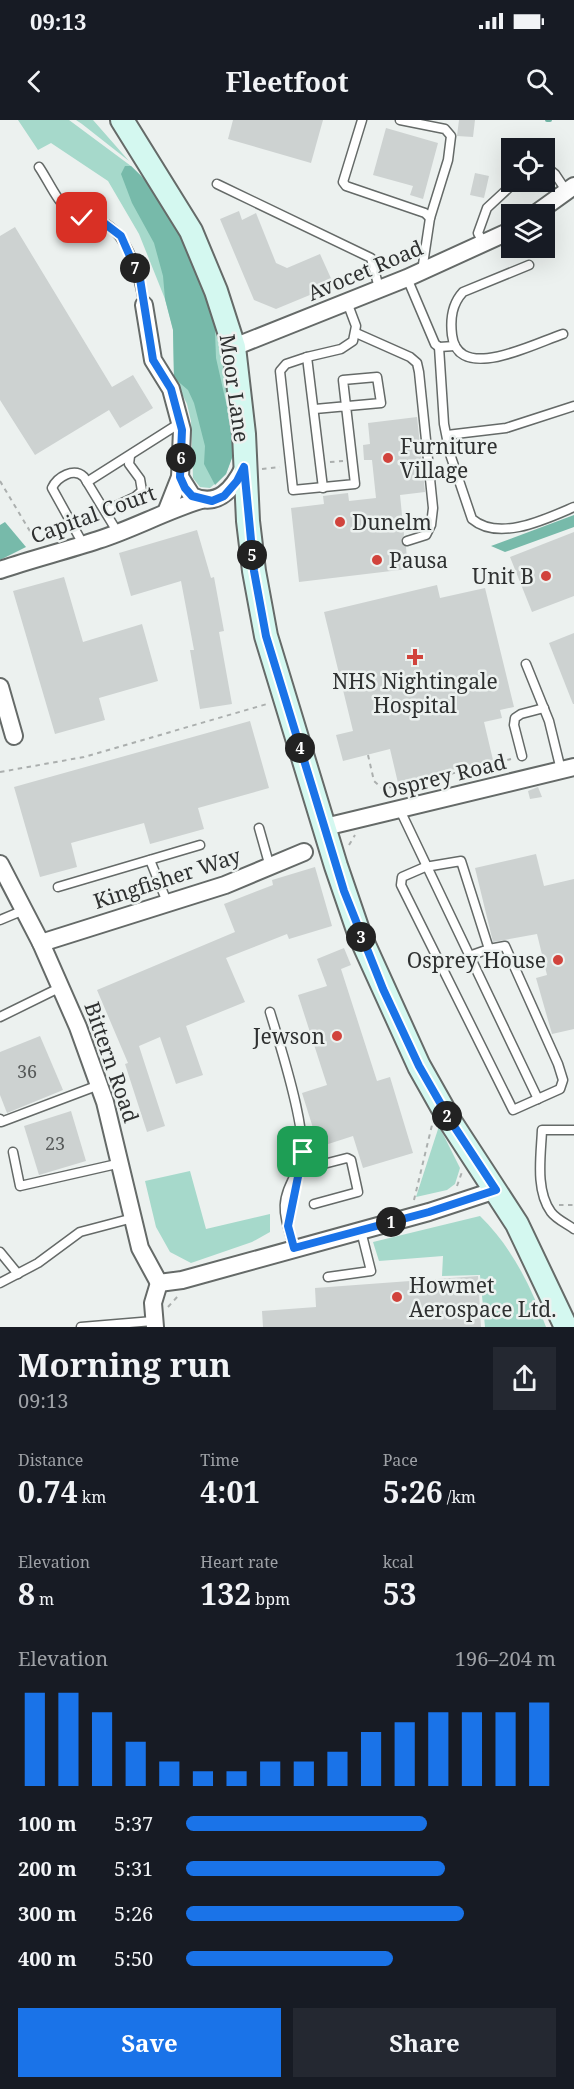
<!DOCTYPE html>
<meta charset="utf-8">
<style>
body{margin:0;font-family:"Noto Serif",serif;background:#242831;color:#f1f3f6;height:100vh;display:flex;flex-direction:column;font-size:22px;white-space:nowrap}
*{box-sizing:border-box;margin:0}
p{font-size:20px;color:#9ea1a6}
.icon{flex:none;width:33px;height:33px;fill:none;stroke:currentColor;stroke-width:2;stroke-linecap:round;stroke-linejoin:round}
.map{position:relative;height:1207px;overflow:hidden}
.sheet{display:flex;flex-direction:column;background:#171b24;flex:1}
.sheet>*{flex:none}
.tools{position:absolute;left:501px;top:18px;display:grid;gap:12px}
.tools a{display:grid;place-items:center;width:54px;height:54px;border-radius:0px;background:#171b24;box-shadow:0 6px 24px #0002;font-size:30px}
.pin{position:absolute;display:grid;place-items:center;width:51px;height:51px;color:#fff;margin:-26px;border-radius:12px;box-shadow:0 3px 9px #0006}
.km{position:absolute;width:30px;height:30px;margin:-15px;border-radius:50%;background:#222;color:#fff;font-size:16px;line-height:30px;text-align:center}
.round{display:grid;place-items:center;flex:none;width:63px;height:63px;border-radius:0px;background:#242831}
.head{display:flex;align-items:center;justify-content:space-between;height:102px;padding:0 18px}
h1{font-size:33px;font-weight:700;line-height:45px}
.metrics{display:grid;grid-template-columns:repeat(3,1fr);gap:9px;height:102px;padding:6px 18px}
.metrics div{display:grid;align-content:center}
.metrics b{font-size:30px;font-weight:700}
.metrics small{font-size:16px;font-weight:400}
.metrics p{font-size:16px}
.chart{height:168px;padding:12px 18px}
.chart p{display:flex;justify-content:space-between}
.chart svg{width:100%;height:108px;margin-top:6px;stroke:#1a73e8;stroke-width:6}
.action{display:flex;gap:12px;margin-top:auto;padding:12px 18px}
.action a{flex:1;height:69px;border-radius:0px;background:#1a73e8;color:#fff;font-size:24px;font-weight:700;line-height:69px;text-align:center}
.action a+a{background:#242831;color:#f1f3f6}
ul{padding:0 18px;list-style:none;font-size:20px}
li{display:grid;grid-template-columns:96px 72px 1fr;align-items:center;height:45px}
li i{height:15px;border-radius:8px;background:#1a73e8}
.status{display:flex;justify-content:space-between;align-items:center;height:42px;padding:0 30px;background:#171b24;direction:ltr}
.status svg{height:16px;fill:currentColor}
header{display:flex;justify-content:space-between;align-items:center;height:78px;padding:0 18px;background:#171b24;font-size:27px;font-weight:700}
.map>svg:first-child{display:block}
.green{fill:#a6d9cb}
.forest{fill:#77baaa}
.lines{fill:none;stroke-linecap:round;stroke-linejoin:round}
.stream{stroke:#71b4a4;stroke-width:4}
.building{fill:#cdd2d1}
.lane-casing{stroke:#656a68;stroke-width:11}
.street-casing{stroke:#656a68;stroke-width:20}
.secondary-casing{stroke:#656a68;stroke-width:26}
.path{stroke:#abafae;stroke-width:2;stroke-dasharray:4.5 4.5;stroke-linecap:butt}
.lane{stroke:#fff;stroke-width:8}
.street{stroke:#fff;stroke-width:16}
.secondary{stroke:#d4f8f0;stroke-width:22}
.route-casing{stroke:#fff;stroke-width:12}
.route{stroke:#1a73e8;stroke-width:8}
.poi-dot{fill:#d1433c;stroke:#ecf1ef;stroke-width:2}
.labels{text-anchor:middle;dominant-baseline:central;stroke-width:5;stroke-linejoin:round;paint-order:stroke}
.number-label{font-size:18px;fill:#565959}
.street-label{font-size:21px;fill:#2f3131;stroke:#ecf1ef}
.poi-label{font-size:21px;fill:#2f3131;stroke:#ecf1ef;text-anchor:start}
</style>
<div class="status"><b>09:13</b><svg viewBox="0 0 49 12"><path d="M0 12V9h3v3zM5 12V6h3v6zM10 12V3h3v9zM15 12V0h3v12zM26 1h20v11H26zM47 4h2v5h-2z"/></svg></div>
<header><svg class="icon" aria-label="back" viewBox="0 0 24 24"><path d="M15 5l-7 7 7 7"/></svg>Fleetfoot<svg class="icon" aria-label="search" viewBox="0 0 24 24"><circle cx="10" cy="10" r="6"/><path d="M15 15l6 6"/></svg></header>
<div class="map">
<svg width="574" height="1207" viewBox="0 0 574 1207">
<rect width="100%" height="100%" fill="#ecf1ef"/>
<!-- green -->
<g class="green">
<polygon points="18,0 69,0 131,46 149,63 220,214 228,259 236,327 226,354 210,368 200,367 193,358 191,301 187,284 174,258 173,209 165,179 139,114 108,61 51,23 38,30"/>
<polygon points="76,0 93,0 129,41 82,4"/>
<polygon points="439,1006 460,1048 455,1064 447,1070 416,1077"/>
<polygon points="190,1051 206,1109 270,1094 270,1112 252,1122 191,1143 170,1132 156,1107 145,1061"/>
<path d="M480 1096C511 1126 531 1166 546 1207H485L480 1155 442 1156 443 1136 379 1141 373 1122Z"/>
</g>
<!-- forest -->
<g class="forest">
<path d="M125 46H131C177 89 196 149 217 207L215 211 216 238 236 327 226 354 215 365 204 344 205 326 194 283 188 270 174 258 173 210 165 179 163 156 154 123 132 83 121 54Z"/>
<polygon points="574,395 574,407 505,432 491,426"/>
<polygon points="5,402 26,427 0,440 0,405"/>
</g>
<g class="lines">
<!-- stream -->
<polyline class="stream" points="547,0 550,0"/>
</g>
<!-- building -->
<g class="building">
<polygon points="233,0 323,0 311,43 228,19"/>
<polygon points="459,0 475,0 473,17 457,16"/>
<polygon points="386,8 438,23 423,79 410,75 413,66 373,55"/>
<polygon points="475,53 489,56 484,78 470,75"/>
<polygon points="239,91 242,100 256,93 276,143 287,148 320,134 334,165 276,189 254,180 220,99"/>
<polygon points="15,107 112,267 133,255 153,288 120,308 109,290 35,335 0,280 0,116"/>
<polygon points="417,297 425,372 400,375 404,415 401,422 406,427 408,449 299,462 291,388 324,384 323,376 348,373 349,381 376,378 372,340 364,340 363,325 370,324 368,303"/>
<polygon points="197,410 211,458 214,457 224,511 219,512 232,584 200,589 190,530 194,530 181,461 131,476 119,433"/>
<polygon points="574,412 574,476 532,492 510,437"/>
<polygon points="64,457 83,522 142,504 158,561 99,578 105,600 55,614 13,471"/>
<polygon points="437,465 440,478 485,468 514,587 500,590 502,598 484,602 493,640 398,663 390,629 343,641 336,615 353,611 324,492"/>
<polygon points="574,513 574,584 573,584 549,523"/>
<polygon points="250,601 269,668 198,688 204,709 150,724 144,703 71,723 77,747 40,757 14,667"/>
<polygon points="538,667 542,677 530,679 528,671"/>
<polygon points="536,734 544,766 574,759 574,909 552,914 536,858 547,855 537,814 493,822 475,748"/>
<polygon points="315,747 332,806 289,819 287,814 226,838 245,882 186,906 203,955 176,964 160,917 139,926 165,1006 147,1012 125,944 128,943 97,870 235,812 224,784 273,765 272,760"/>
<polygon points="344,828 351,845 341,849 377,961 390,957 413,1033 363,1048 353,1016 319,1027 302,973 327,965 298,875 327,866 317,839"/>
<polygon points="40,916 63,970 7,993 0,975 0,932"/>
<polygon points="71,991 86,1041 39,1055 24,1006"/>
<polygon points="478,1156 481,1207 263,1207 262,1191 316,1187 315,1168"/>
</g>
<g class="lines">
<!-- lane casing -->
<g class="lane-casing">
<g id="lane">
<polyline points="362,0 343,62 346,66 425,93 430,98"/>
<polyline points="400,0 445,9 451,16 448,40 430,98 422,151"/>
<polyline points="544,45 555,54 567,72"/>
<path d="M39 47C48 60 58 84 71 92 82 100 95 98 106 104 131 120 139 157 144 185"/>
<polyline points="217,64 371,138 379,168"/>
<polyline points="484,124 478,113 487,88 515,62"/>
<path d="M529 145 463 172C452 184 450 198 452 215 458 264 535 223 563 214"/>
<polyline points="407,158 435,224 439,227 455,226"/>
<polyline points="356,213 410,237 417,243 419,252 433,388 431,405 426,415 407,421"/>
<path d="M439 227 444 304 450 334 472 399C499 422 546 399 574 387"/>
<polyline points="307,237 286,244 280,251 293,370 355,364 343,260 377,257 381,283 315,289"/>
<polyline points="447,315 506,308 574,286"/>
<polyline points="87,362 180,303"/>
<polyline points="323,368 307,237 341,229 353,221 356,206 347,182"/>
<polyline points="105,391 135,377 142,371 140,359 129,344 130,336"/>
<path d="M83 424 52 368C57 357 74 347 84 357L118 413"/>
<polyline points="526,544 549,601 561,650"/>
<polyline points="522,636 514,605 515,598 521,594 544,588"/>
<polyline points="400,690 538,979"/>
<polyline points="259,708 270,747"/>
<polyline points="150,740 167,782"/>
<polyline points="58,767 200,725"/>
<polyline points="0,800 24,790"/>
<polyline points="469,836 489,829 461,741 425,747 402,757 401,765 513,990 560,969 563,960 558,944 505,826 489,829"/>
<path d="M270 892C278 919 315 1030 298 1050"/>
<polyline points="0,897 61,867"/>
<polyline points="0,999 1,1002 99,965"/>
<path d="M574 1010H542C541 1035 535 1070 551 1092 556 1099 567 1104 574 1109"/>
<polyline points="13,1032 20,1066 121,1043"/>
<polyline points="301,1046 312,1047 347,1038 351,1040 358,1072 314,1084"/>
<path d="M288 1106 298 1050C278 1083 284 1093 294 1128"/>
<polyline points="0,1132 18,1154"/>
<polyline points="328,1157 371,1151 361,1111"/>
<polyline points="0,1163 38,1143 80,1112 133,1098"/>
<polyline points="81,1207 153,1201"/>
</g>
</g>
<!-- street casing -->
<g class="street-casing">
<g id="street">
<polyline points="535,94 574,66"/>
<polyline points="144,185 153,240 171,269 182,310 180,357 167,390"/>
<polyline points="234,227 407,158 512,110"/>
<path d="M180 357 192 376C218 388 233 369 244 347"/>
<path d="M0 450C32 439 65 431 98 420 133 409 165 391 201 380"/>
<polyline points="0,567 14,616"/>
<polyline points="325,707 574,647"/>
<polyline points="0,744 41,823 78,907 105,982 140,1128 159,1163"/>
<polyline points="41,823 225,765 304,732"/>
<polyline points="159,1163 182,1160 429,1092 496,1070"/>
<polyline points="155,1207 153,1183 159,1163"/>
</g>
</g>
<!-- secondary casing -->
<g class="secondary-casing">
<polyline id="secondary" points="122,0 191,111 216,171 234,227 244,314 248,401 254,451 266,516 336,746 360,816 419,946 450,1001 517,1104 566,1207"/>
</g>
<!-- path -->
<g class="path">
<polyline points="330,342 343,341"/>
<polyline points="262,349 280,347"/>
<polyline points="0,361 37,423"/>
<polyline points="368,635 374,661 383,669 490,645 492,652"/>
<polyline points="490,645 511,639"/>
<polyline points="0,652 84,637 267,584"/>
<polyline points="349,725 355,715"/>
<polyline points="457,1066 462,1052"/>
<polyline points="414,1080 432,1005"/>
<polyline points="559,1085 574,1085"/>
<polyline points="168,1187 178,1176"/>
</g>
<!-- lane -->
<use href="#lane" class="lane"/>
<!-- street -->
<use href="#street" class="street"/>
<!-- secondary -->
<use href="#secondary" class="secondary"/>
</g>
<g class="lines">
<!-- route casing -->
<g class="route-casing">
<polyline id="route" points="82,98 104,103 121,116 140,159 153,240 171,269 182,310 180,357 185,368 192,376 212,381 224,376 237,361 244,347 254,451 266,516 344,771 383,869 419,946 450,1000 496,1070 429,1092 294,1128 288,1106 303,1032"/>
</g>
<!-- route -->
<use href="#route" class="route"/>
</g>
<!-- markers -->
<g class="poi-dot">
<circle cx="388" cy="338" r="6"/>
<circle cx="340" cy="402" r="6"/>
<circle cx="377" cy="440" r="6"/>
<circle cx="546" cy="456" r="6"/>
<path d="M412 528h6v6h6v6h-6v6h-6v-6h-6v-6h6z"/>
<circle cx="558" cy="840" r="6"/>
<circle cx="337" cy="916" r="6"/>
<circle cx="397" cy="1177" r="6"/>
</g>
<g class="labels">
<!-- number labels -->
<g class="number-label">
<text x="27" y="951">36</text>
<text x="55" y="1023">23</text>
</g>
<!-- street labels -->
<g class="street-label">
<text transform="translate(365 150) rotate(-23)">Avocet Road</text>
<text transform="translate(235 268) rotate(82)">Moor Lane</text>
<text transform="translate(93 394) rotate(-20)">Capital Court</text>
<text transform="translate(444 656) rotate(-14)">Osprey Road</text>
<text transform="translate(167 758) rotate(-18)">Kingfisher Way</text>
<text transform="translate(112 942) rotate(71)">Bittern Road</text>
</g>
<!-- poi labels -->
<g class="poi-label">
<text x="400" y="326">Furniture<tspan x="400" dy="24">Village</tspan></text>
<text x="352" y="402">Dunelm</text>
<text x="389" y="440">Pausa</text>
<text x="534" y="456" text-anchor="end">Unit B</text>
<text x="415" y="561" text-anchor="middle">NHS Nightingale<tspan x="415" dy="24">Hospital</tspan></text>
<text x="546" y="840" text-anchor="end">Osprey House</text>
<text x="325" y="916" text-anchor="end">Jewson</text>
<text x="409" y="1165">Howmet<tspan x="409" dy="24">Aerospace Ltd.</tspan></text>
</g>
</g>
</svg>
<div class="tools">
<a><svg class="icon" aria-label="locate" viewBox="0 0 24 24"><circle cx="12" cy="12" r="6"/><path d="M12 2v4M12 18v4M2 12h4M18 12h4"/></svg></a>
<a><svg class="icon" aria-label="layers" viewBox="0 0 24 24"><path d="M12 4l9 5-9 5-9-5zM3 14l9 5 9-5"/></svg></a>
</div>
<div class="pin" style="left:303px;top:1032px;background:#1e9e55"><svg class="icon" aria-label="arrive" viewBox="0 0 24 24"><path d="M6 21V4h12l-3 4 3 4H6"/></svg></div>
<div class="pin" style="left:82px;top:98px;background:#d93025"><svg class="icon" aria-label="check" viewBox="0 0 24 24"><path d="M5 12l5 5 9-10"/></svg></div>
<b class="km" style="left:391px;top:1102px">1</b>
<b class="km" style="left:447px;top:996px">2</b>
<b class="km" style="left:361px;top:817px">3</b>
<b class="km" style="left:300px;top:628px">4</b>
<b class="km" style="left:252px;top:435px">5</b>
<b class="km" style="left:181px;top:338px">6</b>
<b class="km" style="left:135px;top:148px">7</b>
</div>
<section class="sheet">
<div class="head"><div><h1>Morning run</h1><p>09:13</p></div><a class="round"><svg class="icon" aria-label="share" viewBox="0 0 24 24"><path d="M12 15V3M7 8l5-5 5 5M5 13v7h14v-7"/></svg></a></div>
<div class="metrics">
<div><p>Distance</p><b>0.74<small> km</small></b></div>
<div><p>Time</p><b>4:01</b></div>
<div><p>Pace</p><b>5:26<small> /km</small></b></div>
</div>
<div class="metrics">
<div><p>Elevation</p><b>8<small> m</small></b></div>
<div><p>Heart rate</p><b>132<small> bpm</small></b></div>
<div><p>kcal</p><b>53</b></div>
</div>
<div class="chart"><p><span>Elevation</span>196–204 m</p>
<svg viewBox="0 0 160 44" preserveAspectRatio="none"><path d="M5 44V6M15 44V6M25 44V14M35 44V26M45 44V34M55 44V38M65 44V38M75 44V34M85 44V34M95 44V30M105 44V22M115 44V18M125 44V14M135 44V14M145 44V14M155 44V10"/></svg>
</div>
<ul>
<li><b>100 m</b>5:37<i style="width:65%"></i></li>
<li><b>200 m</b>5:31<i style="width:70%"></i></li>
<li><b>300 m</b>5:26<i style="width:75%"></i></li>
<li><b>400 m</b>5:50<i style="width:56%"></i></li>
</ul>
<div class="action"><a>Save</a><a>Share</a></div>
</section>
